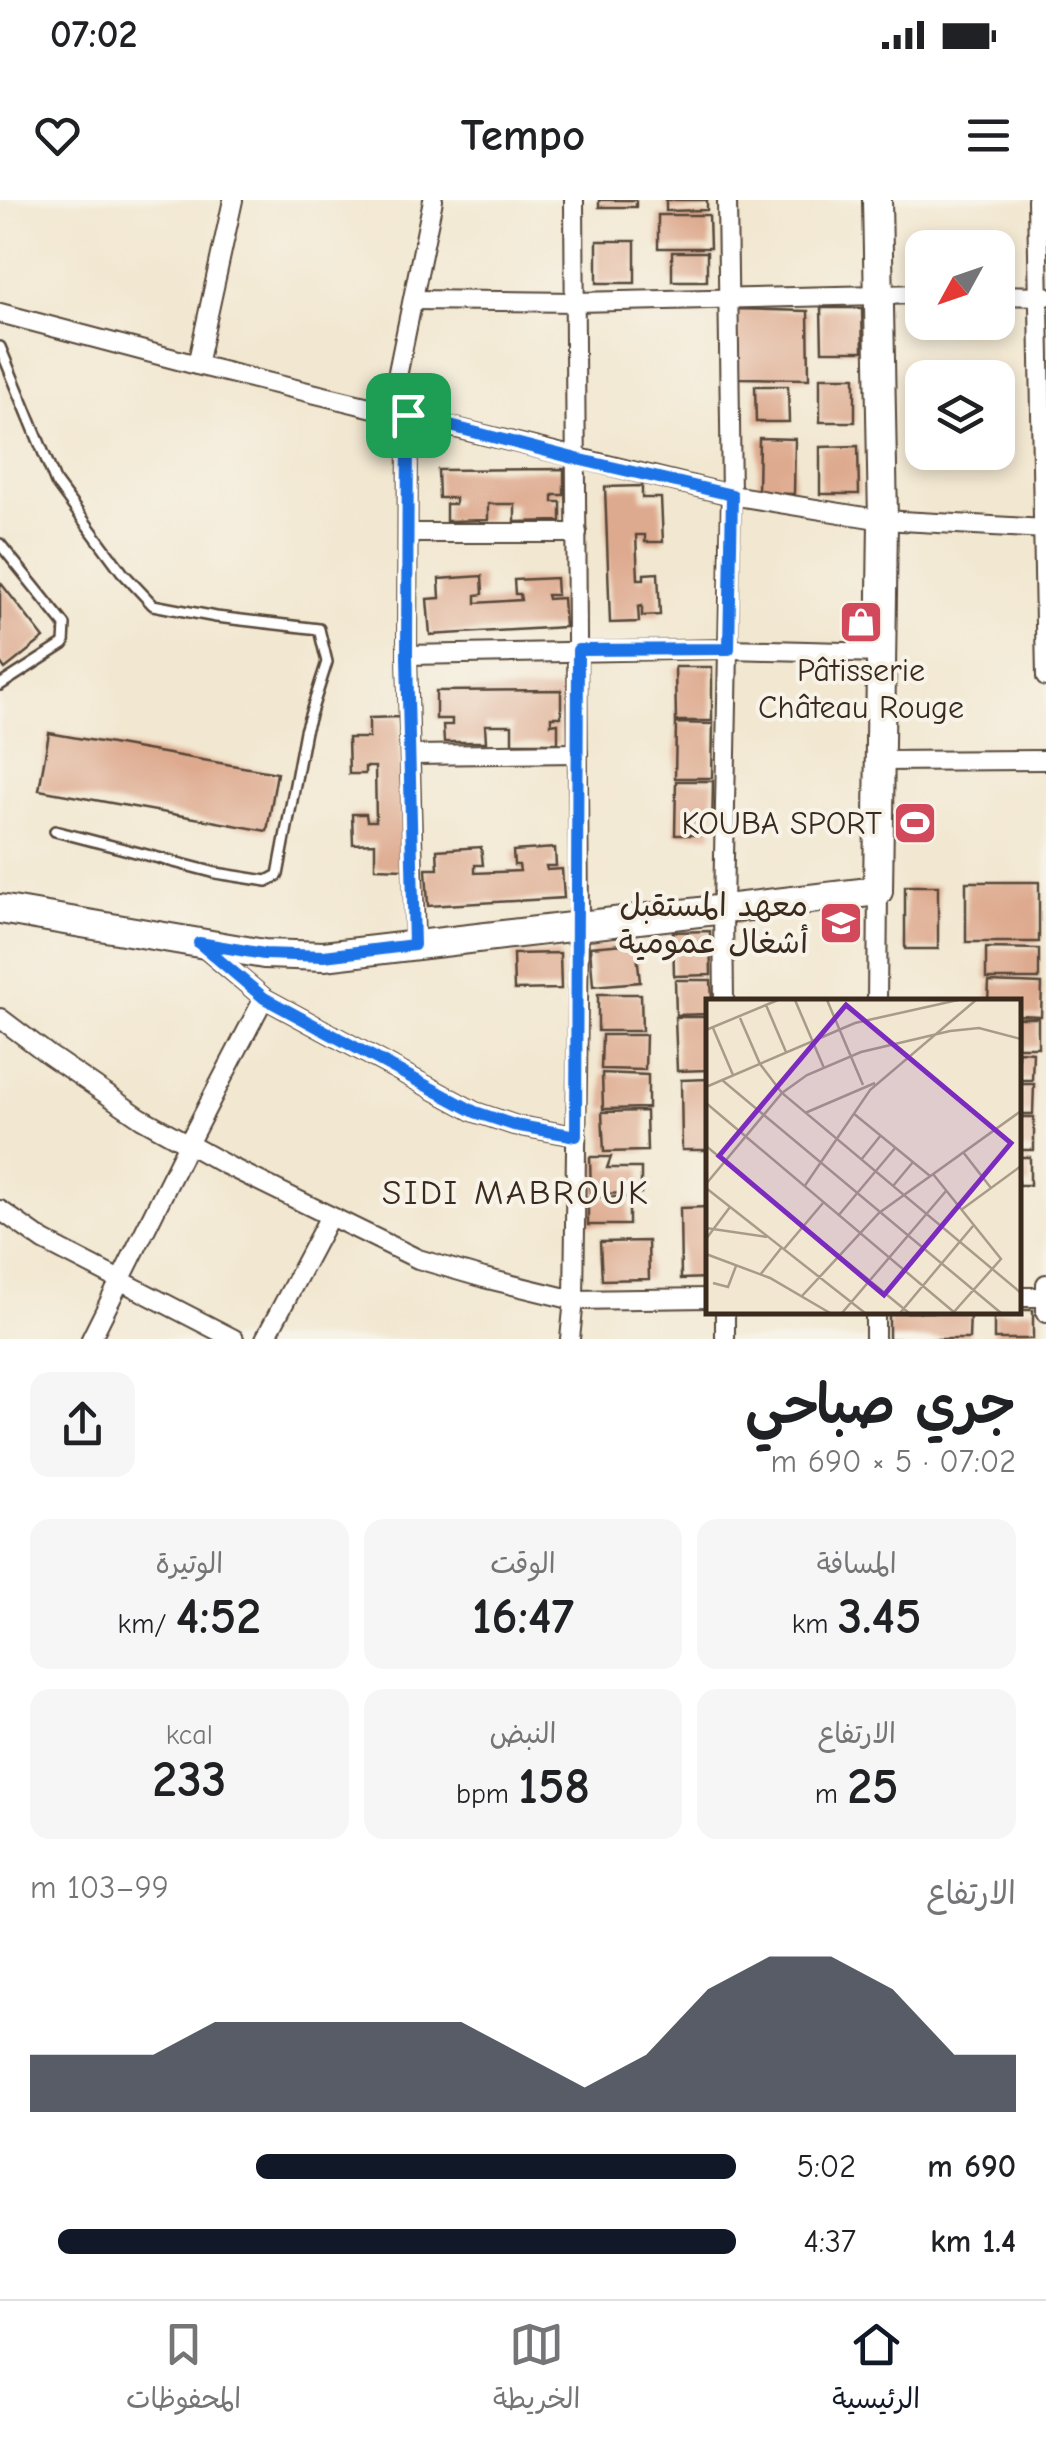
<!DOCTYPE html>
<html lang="ar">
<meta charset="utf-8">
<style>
body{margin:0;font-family:"Comic Neue","Playpen Sans Arabic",sans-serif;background:#f6f6f6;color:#202124;direction:rtl;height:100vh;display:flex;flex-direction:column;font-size:38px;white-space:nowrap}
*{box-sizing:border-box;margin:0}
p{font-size:32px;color:#757577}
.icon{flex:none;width:55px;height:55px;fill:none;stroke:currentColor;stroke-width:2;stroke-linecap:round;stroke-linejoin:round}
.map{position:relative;height:1139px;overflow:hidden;direction:ltr}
.panel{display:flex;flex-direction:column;background:#fff;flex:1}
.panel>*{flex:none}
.needle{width:65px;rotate:230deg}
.buttons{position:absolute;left:905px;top:30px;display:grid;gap:20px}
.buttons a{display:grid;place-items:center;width:110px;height:110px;border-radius:20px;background:#fff;box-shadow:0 5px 15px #0003;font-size:50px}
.pin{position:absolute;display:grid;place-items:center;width:85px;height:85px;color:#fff;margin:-42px;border-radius:20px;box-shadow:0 5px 15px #0006}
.round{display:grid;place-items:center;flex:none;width:105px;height:105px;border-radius:20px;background:#f6f6f6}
.head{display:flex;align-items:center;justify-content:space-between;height:170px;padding:0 30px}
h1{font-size:55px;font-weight:600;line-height:75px}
.metrics{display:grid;grid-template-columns:repeat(3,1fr);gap:15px;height:170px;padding:10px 30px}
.metrics div{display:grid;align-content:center;border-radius:20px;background:#f6f6f6;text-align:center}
.metrics b{font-size:50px;font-weight:600}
.metrics small{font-size:28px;font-weight:400}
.metrics p{font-size:28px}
.chart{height:280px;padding:20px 30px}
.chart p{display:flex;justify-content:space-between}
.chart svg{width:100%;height:180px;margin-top:10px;fill:#111827;opacity:.7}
ul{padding:0 30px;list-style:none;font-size:32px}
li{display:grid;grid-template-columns:160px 120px 1fr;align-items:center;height:75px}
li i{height:25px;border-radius:12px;background:#111827}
.status{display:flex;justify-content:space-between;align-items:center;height:70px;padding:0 50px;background:#fff;direction:ltr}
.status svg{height:28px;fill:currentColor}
header{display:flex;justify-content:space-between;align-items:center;height:130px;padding:0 30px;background:#fff;font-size:45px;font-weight:600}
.menu{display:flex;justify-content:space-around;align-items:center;height:140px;border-top:2px solid #e0e0e0;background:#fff;font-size:28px;color:#757577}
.menu a{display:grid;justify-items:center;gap:5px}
.menu .on{color:#111827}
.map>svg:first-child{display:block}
.building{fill:#deaa8f}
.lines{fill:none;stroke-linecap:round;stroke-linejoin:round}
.lane-casing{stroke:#564639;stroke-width:14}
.street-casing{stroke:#564639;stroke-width:22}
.secondary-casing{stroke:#564639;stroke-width:32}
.lane{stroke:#fff;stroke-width:9}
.street{stroke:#fff;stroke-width:18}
.secondary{stroke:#fff;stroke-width:28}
.route-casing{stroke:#fff;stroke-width:20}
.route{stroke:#1a73e8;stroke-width:12}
.labels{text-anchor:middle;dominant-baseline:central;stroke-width:8;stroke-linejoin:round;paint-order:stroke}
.poi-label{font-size:32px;fill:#3b2a1e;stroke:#f7f3e8;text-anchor:end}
.neighbourhood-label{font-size:35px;letter-spacing:2.5px;fill:#3b2a1e;stroke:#f7f3e8}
.inset-road{fill:none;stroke:#a99b89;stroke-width:2.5}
.view{fill:#7b2cbf;fill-opacity:0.15;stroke:#7b2cbf;stroke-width:5}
.inset-edge{fill:none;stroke:#3b2a1e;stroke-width:5}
</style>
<div class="status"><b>07:02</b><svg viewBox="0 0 49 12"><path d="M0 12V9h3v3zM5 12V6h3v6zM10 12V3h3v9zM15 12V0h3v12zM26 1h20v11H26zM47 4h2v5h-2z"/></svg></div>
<header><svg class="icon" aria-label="menu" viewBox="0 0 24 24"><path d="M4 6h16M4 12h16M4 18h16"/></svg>Tempo<svg class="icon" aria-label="heart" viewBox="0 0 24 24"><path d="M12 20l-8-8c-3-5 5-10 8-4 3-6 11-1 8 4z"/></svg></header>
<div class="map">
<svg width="1046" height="1139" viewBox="0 0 1046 1139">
<rect width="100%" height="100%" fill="#f7f3e8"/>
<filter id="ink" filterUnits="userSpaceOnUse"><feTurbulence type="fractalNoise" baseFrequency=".01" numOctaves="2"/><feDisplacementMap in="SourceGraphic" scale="20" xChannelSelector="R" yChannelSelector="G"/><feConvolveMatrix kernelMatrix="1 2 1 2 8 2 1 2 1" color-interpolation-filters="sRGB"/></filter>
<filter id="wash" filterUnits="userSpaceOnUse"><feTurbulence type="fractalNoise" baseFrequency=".0048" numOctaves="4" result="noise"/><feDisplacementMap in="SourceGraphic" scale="40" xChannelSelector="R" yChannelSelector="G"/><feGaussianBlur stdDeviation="2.25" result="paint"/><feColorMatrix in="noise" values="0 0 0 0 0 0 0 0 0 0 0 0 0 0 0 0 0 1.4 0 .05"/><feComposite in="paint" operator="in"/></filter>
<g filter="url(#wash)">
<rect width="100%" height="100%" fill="#f2e7d0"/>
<g id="blocks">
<!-- building -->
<g class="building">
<rect x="599" y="0" width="37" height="7"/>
<polygon points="666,0 707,0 707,10 666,11"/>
<polygon points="658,15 709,15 710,48 658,48"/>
<rect x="597" y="41" width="38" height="42"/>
<rect x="672" y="52" width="35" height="29"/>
<polygon points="821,108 862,108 863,151 822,151"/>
<polygon points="736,109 808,111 809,179 737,178"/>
<rect x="820" y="177" width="35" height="45"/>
<polygon points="755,186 788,186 789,222 756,222"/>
<polygon points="759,238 795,239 794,294 758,293"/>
<polygon points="858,246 859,294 820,294 820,247"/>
<polygon points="564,269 564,295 553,295 553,302 561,302 561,321 515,322 515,304 488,304 488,320 446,321 446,304 455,304 455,298 439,298 438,270"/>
<polygon points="642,286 642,298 661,298 663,342 645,342 645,335 636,335 638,379 644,379 644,374 658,373 660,415 642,416 642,406 638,407 639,422 610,423 605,287"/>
<polygon points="482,376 483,394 476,395 476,403 521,400 520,394 515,394 514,380 556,378 557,395 547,395 548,399 563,398 565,427 430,435 427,399 440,398 439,379"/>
<polygon points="0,382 44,438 5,469 0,462"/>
<polygon points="675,467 712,467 712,521 676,521"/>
<polygon points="561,490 561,517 551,517 551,524 558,523 558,543 512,543 512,525 485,525 486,542 444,542 443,525 452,525 452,519 436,519 436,491"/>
<polygon points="399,517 404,669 375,668 375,643 353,644 352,614 366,614 367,621 376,621 375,567 365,567 365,574 349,574 348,538 369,538 369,518"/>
<polygon points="676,523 713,524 712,578 675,578"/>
<polygon points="49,533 277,573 267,631 39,590"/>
<polygon points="676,581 713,581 712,635 675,635"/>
<polygon points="481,647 483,665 475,665 475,673 520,671 519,665 514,665 513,651 555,648 556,666 546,666 547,670 562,669 564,698 428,706 426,669 438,669 437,650"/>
<rect x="966" y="682" width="73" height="60"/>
<rect x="905" y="686" width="33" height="63"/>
<polygon points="710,731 711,775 674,776 673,732"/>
<polygon points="636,743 640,782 593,786 590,747"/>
<polygon points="986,748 1039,749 1039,779 986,779"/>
<polygon points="560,753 561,789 514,790 513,754"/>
<polygon points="675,780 711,780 712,802 708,802 708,814 676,815"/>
<polygon points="989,782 1042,784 1041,816 1018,815 1018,802 988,802"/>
<polygon points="598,794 641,794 642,831 598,831"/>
<polygon points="675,817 708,817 708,870 677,871"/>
<rect x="1018" y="818" width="20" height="29"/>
<polygon points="602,835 646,835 645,870 601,869"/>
<polygon points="1018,851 1033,852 1032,880 1018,880"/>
<polygon points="602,873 648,875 648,908 603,909"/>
<polygon points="708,879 708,950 682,950 681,880"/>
<polygon points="1018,884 1034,884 1033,914 1018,914"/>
<polygon points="646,911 647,951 604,952 602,912"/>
<rect x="1018" y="917" width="16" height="33"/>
<polygon points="590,957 611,957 607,968 641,968 641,993 591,994"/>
<rect x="1018" y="957" width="12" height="28"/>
<rect x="588" y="997" width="41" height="28"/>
<polygon points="708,1007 708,1078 681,1079 680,1008"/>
<polygon points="648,1041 649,1079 602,1080 600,1042"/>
<polygon points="1018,1110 1033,1110 1033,1139 994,1139 994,1112 1018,1112"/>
<polygon points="889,1112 970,1112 969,1139 889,1139"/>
</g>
</g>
</g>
<g filter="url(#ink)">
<use href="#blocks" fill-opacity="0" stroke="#564639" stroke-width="2.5"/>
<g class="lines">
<!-- lane casing -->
<g class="lane-casing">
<g id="lane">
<polyline points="0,147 56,283 122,372 153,405 216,417 319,429 327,462 305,531 278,675 267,681 216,673 55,631"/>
<polyline points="0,344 65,425 64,444 0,485"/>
</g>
</g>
<!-- street casing -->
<g class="street-casing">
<g id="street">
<polyline points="1037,0 1046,477"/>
<polyline points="998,95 1046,96"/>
<polyline points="413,100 576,102 922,94"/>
<polyline points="0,113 197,165 731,295 883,320 1046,329"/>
<polyline points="197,165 233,0"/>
<polyline points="390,211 433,0"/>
<polyline points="408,215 407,455 415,745"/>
<polyline points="408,333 577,333"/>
<polyline points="407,455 729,449 881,453"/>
<polyline points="410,555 578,553"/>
<polyline points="880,561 1046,560"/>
<polyline points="202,746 264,798 475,912 514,925 576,936"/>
<polyline points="724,802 723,708 731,295 727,0"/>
<polyline points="877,802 878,691"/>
<polyline points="0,818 49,855 141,918 226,965 418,1059 484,1078 574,1100 708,1098"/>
<polyline points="0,1010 44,1041 234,1139"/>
<polyline points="1046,1084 1046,1113"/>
<polyline points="1018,1097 1046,1097"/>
<polyline points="725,1112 725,1139"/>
<polyline points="91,1139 188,944 264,798"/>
<polyline points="265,1139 330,1016"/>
<polyline points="570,1139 574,1100 579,725 574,0"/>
<polyline points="875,1139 875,1112"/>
</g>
</g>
<!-- secondary casing -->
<g class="secondary-casing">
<polyline id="secondary" points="0,709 264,754 324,756 878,691 883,320 877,0"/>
</g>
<!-- lane -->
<use href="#lane" class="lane"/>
<!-- street -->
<use href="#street" class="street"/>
<!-- secondary -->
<use href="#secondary" class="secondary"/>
</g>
</g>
<g class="lines" filter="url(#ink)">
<!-- route casing -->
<g class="route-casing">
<polygon id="route" points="408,215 577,259 732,295 729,449 578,450 576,936 514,925 475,912 264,798 199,743 264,754 324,756 414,745 407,456"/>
</g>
<!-- route -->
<use href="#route" class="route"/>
</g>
<!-- icons -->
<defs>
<g id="shop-square" transform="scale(2.25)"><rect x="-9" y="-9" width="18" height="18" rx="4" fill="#d1495b" stroke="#f7f3e8"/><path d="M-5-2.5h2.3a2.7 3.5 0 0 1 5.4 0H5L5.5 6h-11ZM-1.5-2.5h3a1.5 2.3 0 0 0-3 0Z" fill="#fff"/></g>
<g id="stadium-square" transform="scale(2.25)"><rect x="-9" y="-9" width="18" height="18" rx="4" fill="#d1495b" stroke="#f7f3e8"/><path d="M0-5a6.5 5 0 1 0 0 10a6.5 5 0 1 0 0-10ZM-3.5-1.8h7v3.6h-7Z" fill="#fff"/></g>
<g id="school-square" transform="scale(2.25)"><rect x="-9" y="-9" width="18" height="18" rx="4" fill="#d1495b" stroke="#f7f3e8"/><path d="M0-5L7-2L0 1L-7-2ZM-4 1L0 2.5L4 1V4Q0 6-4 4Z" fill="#fff"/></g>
</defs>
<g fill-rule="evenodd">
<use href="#shop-square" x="861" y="422"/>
<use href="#stadium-square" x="915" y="623"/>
<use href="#school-square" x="841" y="723"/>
</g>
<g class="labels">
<!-- poi labels -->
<g class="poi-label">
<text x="861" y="470" text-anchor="middle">Pâtisserie<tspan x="861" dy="37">Château Rouge</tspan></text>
<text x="882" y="623">KOUBA SPORT</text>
<text x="808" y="705">معهد المستقبل<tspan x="808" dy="37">أشغال عمومية</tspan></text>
</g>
<!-- neighbourhood labels -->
<g class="neighbourhood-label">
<text x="516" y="992">SIDI MABROUK</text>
</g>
</g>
<!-- overview -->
<g transform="translate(706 799)">
<rect width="315" height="315" fill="#f2e7d0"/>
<path class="inset-road" d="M89 1 118 69M121 1 157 86M60 6 80 53M34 19 54 65 76 94 315 294M7 29 27 76M0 31 72 1M16 81 295 314M0 88 149 24 252 1M0 104 249 314M99 114 169 84M147 114 224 177M0 147 203 314M257 153 285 189M155 161 175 136M227 175 295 260 247 314M0 185 76 94 101 76 155 53 244 32 273 29 315 40M187 187 207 163M98 188 164 91 270 1M0 189 159 314M255 211 315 167M132 217 190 148M0 229 61 238M0 240 24 208M78 250 117 204M0 255 64 279 124 314M54 276 76 248M7 284 22 288 30 267M95 298 173 214 315 112M136 314 240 192M194 314 267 227"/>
<path class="view" d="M140 6 305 144 178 296 13 157Z"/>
<rect width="315" height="315" class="inset-edge"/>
</g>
</svg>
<div class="buttons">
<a><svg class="needle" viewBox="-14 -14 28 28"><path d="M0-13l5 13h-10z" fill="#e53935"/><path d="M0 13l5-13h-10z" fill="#757577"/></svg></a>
<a><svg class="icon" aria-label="layers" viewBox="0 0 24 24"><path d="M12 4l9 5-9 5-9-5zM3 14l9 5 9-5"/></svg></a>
</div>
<div class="pin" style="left:408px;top:215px;background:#1e9e55"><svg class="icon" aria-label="arrive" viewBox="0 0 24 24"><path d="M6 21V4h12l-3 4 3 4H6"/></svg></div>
</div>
<section class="panel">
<div class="head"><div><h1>جري صباحي</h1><p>07:02 · 5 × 690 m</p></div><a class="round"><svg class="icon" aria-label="share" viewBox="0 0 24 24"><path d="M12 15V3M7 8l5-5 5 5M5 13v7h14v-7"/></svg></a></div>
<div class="metrics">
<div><p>المسافة</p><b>3.45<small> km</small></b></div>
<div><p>الوقت</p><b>16:47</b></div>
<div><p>الوتيرة</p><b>4:52<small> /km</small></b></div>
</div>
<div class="metrics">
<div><p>الارتفاع</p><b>25<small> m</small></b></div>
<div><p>النبض</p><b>158<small> bpm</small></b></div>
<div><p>kcal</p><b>233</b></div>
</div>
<div class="chart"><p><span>الارتفاع</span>99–103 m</p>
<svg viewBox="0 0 160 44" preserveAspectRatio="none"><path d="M0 44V30L10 30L20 30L30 22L40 22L50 22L60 22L70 22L80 30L90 38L100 30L110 14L120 6L130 6L140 14L150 30L160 30V44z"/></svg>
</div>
<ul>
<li><b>690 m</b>5:02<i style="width:68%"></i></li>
<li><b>1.4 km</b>4:37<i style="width:96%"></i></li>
</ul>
</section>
<nav class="menu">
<a class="on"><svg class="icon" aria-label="home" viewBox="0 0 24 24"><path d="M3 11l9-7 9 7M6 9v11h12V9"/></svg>الرئيسية</a>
<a><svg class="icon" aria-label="map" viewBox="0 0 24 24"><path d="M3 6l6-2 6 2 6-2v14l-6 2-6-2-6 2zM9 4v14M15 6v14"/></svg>الخريطة</a>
<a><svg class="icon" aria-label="saved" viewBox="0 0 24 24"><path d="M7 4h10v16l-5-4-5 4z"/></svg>المحفوظات</a>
</nav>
